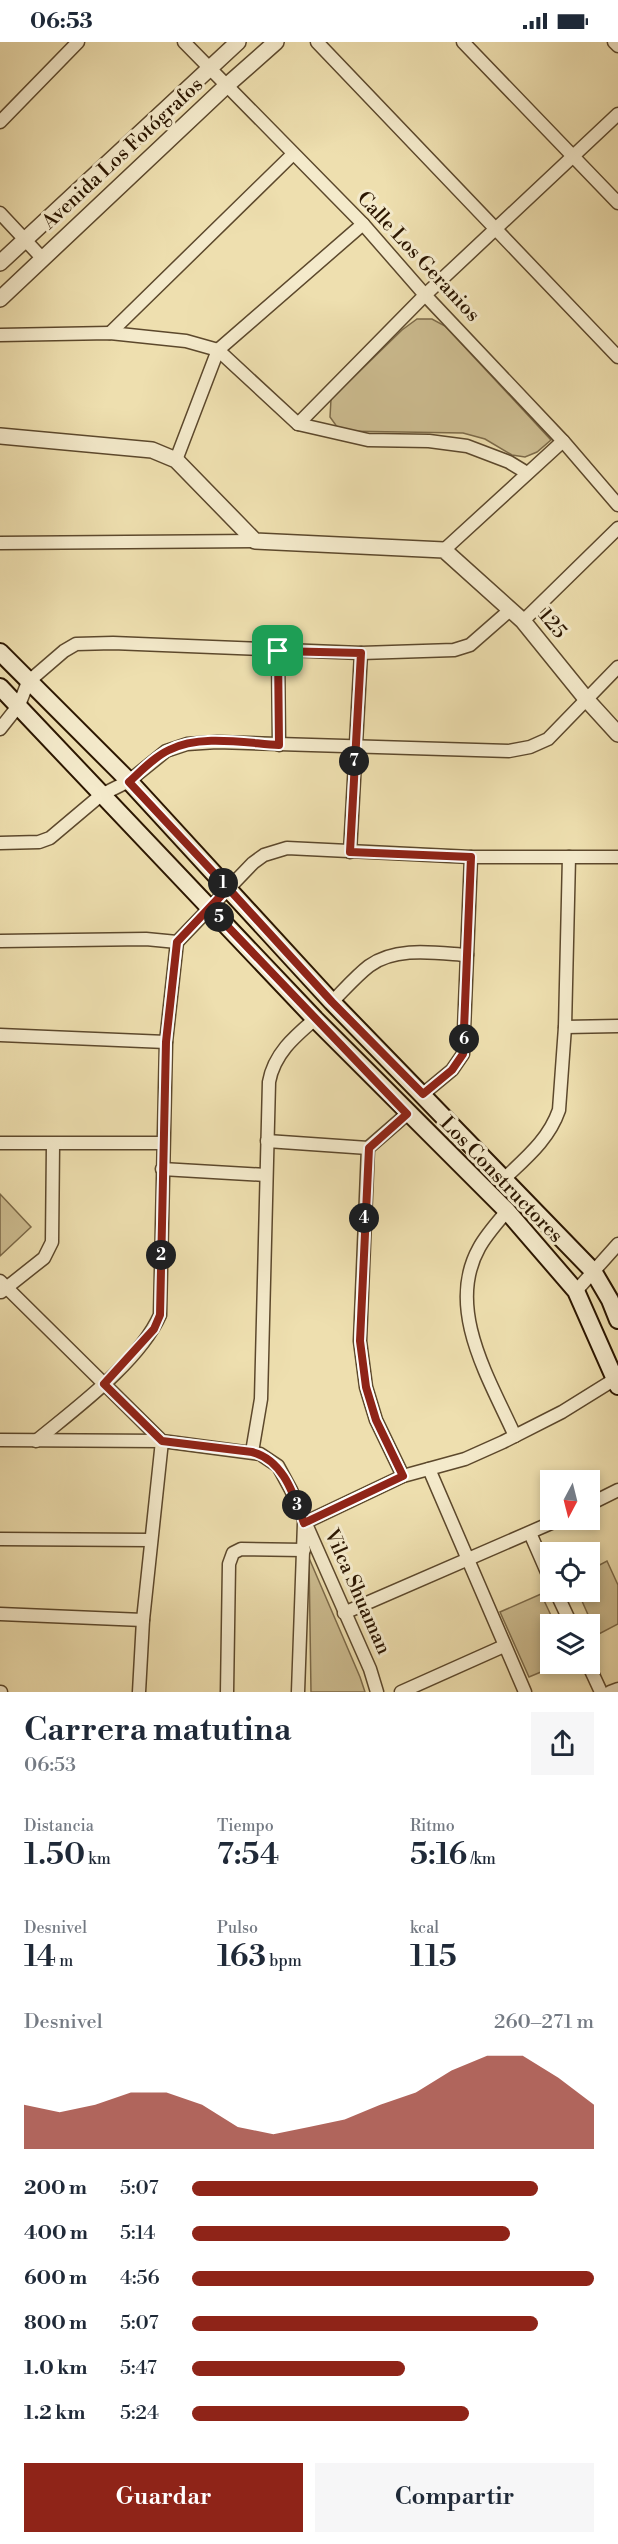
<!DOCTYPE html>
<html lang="es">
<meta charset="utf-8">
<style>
body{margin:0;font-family:"Libre Bodoni",serif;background:#f6f6f7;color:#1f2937;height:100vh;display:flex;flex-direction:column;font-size:22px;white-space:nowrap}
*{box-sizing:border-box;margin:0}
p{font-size:20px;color:#747a83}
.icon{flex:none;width:33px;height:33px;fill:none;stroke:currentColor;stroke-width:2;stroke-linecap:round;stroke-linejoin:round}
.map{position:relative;height:1650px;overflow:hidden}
.panel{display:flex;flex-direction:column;background:#fff;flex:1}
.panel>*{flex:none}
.needle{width:39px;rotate:187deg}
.tools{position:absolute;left:540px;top:1428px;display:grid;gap:12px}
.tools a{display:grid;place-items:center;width:60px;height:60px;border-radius:0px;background:#fff;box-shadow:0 3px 9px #0003;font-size:30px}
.pin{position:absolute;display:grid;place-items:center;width:51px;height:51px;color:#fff;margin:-26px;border-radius:12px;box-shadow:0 3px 9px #0006}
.km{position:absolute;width:30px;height:30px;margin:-15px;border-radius:50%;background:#222;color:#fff;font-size:16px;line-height:30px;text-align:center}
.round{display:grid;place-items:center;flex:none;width:63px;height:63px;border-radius:0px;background:#f6f6f7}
.overview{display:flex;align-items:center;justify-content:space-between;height:102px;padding:0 24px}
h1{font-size:33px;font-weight:600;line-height:45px}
.metrics{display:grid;grid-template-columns:repeat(3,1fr);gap:9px;height:102px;padding:6px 24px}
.metrics div{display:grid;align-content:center}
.metrics b{font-size:30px;font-weight:600}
.metrics small{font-size:16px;font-weight:400}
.metrics p{font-size:16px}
.chart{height:168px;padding:12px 24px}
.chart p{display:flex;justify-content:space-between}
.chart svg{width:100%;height:108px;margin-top:6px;fill:#8f2418;opacity:.7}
.action{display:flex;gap:12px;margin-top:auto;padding:12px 24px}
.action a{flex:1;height:69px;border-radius:0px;background:#8f2418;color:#fff;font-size:24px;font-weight:600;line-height:69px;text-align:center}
.action a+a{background:#f6f6f7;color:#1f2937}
ul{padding:0 24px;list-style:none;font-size:20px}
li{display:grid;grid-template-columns:96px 72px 1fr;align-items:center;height:45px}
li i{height:15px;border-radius:8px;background:#8f2418}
.status{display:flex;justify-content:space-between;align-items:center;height:42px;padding:0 30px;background:#fff;direction:ltr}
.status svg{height:16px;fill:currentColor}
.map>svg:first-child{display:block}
.green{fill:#cdbd91;stroke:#7c6a49;stroke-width:1.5}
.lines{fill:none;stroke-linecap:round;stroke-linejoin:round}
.minor-casing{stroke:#5c482c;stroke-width:15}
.tertiary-casing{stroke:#5c482c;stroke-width:18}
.secondary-casing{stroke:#2b1601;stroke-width:20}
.minor{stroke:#f4eacb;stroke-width:12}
.tertiary{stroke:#f4eacb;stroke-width:15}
.secondary{stroke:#f4eacb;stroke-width:16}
.route-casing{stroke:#fff;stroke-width:12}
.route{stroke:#8f2418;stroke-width:8}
.labels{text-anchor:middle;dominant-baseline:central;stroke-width:6;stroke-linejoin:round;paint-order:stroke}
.street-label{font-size:20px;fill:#2b1601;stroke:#f4eacb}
</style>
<div class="status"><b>06:53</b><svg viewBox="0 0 49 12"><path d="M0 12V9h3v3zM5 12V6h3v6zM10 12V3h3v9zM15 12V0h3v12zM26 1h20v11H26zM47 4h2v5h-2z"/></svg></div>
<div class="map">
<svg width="618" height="1650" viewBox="0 0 618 1650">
<rect width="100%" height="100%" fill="#eedfaf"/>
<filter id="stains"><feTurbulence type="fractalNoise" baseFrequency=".00333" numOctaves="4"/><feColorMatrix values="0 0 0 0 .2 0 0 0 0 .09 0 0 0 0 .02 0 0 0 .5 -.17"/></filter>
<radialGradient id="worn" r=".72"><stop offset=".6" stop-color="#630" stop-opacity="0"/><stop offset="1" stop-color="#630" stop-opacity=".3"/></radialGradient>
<!-- green -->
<g class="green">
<polygon points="417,277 432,277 445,284 551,398 537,410 525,415 512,413 485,397 463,391 340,389 330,375 331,357 402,288"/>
<polygon points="0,1152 31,1185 0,1214"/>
<polygon points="309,1516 360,1635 365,1650 311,1650"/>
<polygon points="607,1519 618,1543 618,1582 597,1593 578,1550 590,1550 590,1528"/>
<polygon points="541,1552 555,1582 550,1582 550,1622 560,1622 529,1635 500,1570"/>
</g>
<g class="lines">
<!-- minor casing -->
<g class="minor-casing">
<g id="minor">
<polyline points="184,0 363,182 425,253 563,399 618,463"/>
<polyline points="317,0 618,315"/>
<polyline points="463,0 618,161"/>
<polyline points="614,0 618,4"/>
<polyline points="0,80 78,0"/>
<polyline points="0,171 43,217"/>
<polyline points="110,291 293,112"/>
<polyline points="0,293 110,291 186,299 218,308 298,382 368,398 429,399 467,404 509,420 527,431"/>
<polyline points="298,382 425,253 618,72"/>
<polyline points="176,418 218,308 363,182"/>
<polyline points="0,501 255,499"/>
<polyline points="444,508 563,399"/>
<polyline points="523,579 618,486"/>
<polyline points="278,609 279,703"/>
<polyline points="0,687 19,663 28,640 64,609 76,602 113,601 361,611 454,608 470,603 510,568"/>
<polyline points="0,801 39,800 50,796 101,753 129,739 166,709 187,702 217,700 509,709 530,705 548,697 618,625"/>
<polyline points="350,810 361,611"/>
<polyline points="0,899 146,897 177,900 253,821 264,813 287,806 471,815 618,815"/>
<path d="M332 960C344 948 356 934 369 924 396 904 436 911 467 913"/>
<polyline points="565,985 618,984"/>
<polyline points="0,993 166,1000"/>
<polyline points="423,1052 452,1028 463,1012 471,815"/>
<polyline points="267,1099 368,1106"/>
<polyline points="0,1101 163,1101"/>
<polyline points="162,1127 266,1133"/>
<path d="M505 1136C527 1115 549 1097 559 1068L565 985 569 815"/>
<path d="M507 1169C497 1181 486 1193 479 1206 445 1267 490 1338 515 1394"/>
<polyline points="0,1239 162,1399 260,1412 278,1424 291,1448 370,1627 377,1650"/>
<polyline points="576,1249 618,1202"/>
<polyline points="1,1250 44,1216 52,1200 53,1103"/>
<polyline points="0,1398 162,1399 143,1578 139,1650"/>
<path d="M36 1399C76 1366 139 1320 160 1273L166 1000 177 900"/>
<path d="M252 1410 261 1357 269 1040C274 1012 294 995 315 977"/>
<polyline points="429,1427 525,1650"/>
<polyline points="403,1434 376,1378 366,1345 360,1299 368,1106 407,1072"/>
<polyline points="590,1462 618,1448"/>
<polyline points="530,1491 550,1537"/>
<polyline points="0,1497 151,1498"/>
<polyline points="556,1550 571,1582"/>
<polyline points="344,1571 558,1478"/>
<polyline points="0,1572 143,1578"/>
<polyline points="588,1622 601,1650"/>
<polyline points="0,1650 1,1650"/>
<polyline points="227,1650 229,1522 233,1511 241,1507 304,1508"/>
<polyline points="298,1650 304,1481 403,1434 465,1417 503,1400 562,1370 615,1337"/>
<polyline points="401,1650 504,1604"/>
<polyline points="610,1650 618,1647"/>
</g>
</g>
<!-- tertiary casing -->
<g class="tertiary-casing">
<g id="tertiary">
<polyline points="0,221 238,0"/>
<polyline points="0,257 225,45 276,0"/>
<polyline points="0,394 152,408 176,418 255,499 444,508 523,579 587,658 618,692"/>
</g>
</g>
<!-- secondary casing -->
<g class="secondary-casing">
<g id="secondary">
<polyline points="0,610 129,739 332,960 593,1229 610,1258 618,1278"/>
<polyline points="0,645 315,977 507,1169 576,1249 618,1344"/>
</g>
</g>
<!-- minor -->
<use href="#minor" class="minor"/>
<!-- tertiary -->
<use href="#tertiary" class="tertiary"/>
<!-- secondary -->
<use href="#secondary" class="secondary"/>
</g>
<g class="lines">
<!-- route casing -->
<g class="route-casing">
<path id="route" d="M278 609 279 703C245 701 200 692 169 708 154 715 141 729 129 740L228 846 177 900 166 1000 160 1273 154 1287 104 1342 162 1399 252 1410C284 1418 294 1454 304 1481L403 1434 376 1378 366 1345 360 1299 369 1106 407 1072 210 866 228 846 332 960 423 1052 452 1028 463 1012 471 815 350 810 361 611 278 609"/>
</g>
<!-- route -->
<use href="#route" class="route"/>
</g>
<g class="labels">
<!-- street labels -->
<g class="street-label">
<text transform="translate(123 112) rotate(-43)">Avenida Los Fotógrafos</text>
<text transform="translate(418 215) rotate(47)">Calle Los Geranios</text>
<text transform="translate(552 582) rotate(50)">125</text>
<text transform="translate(501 1138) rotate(46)">Los Constructores</text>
<text transform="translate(357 1550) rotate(66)">Vilca Shuaman</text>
</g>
</g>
<rect width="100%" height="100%" filter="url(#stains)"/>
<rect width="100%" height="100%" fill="url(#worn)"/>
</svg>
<div class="tools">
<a><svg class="needle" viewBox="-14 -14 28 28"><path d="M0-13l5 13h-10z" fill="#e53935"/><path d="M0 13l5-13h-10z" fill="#747a83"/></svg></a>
<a><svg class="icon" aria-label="locate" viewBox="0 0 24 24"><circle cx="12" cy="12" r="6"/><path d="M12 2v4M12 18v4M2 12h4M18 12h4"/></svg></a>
<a><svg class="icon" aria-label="layers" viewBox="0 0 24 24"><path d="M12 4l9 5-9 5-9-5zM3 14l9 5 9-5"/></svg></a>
</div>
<div class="pin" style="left:278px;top:609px;background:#1e9e55"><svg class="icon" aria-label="arrive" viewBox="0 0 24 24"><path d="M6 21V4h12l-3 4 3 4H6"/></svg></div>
<b class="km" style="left:223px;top:841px">1</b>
<b class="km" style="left:161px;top:1213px">2</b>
<b class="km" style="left:297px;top:1463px">3</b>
<b class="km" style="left:364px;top:1176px">4</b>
<b class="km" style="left:219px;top:875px">5</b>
<b class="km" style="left:464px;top:997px">6</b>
<b class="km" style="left:354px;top:719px">7</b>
</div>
<section class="panel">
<div class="overview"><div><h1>Carrera matutina</h1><p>06:53</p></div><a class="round"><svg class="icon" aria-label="share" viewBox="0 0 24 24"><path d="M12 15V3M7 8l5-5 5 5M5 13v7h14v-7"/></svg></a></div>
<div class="metrics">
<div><p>Distancia</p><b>1.50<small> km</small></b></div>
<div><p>Tiempo</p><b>7:54</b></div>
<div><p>Ritmo</p><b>5:16<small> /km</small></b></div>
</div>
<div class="metrics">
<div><p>Desnivel</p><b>14<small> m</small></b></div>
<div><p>Pulso</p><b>163<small> bpm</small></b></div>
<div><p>kcal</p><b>115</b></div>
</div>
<div class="chart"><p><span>Desnivel</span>260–271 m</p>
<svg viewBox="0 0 160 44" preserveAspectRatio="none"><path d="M0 44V26L10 29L20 26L30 21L40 21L50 26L60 35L70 38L80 35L90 32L100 26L110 21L120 12L130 6L140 6L150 15L160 26V44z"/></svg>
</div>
<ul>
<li><b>200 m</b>5:07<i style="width:86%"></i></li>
<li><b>400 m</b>5:14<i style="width:79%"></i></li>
<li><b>600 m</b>4:56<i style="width:100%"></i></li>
<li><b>800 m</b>5:07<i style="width:86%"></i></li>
<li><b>1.0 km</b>5:47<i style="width:53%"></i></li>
<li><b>1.2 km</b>5:24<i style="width:69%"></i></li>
</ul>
<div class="action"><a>Guardar</a><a>Compartir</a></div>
</section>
